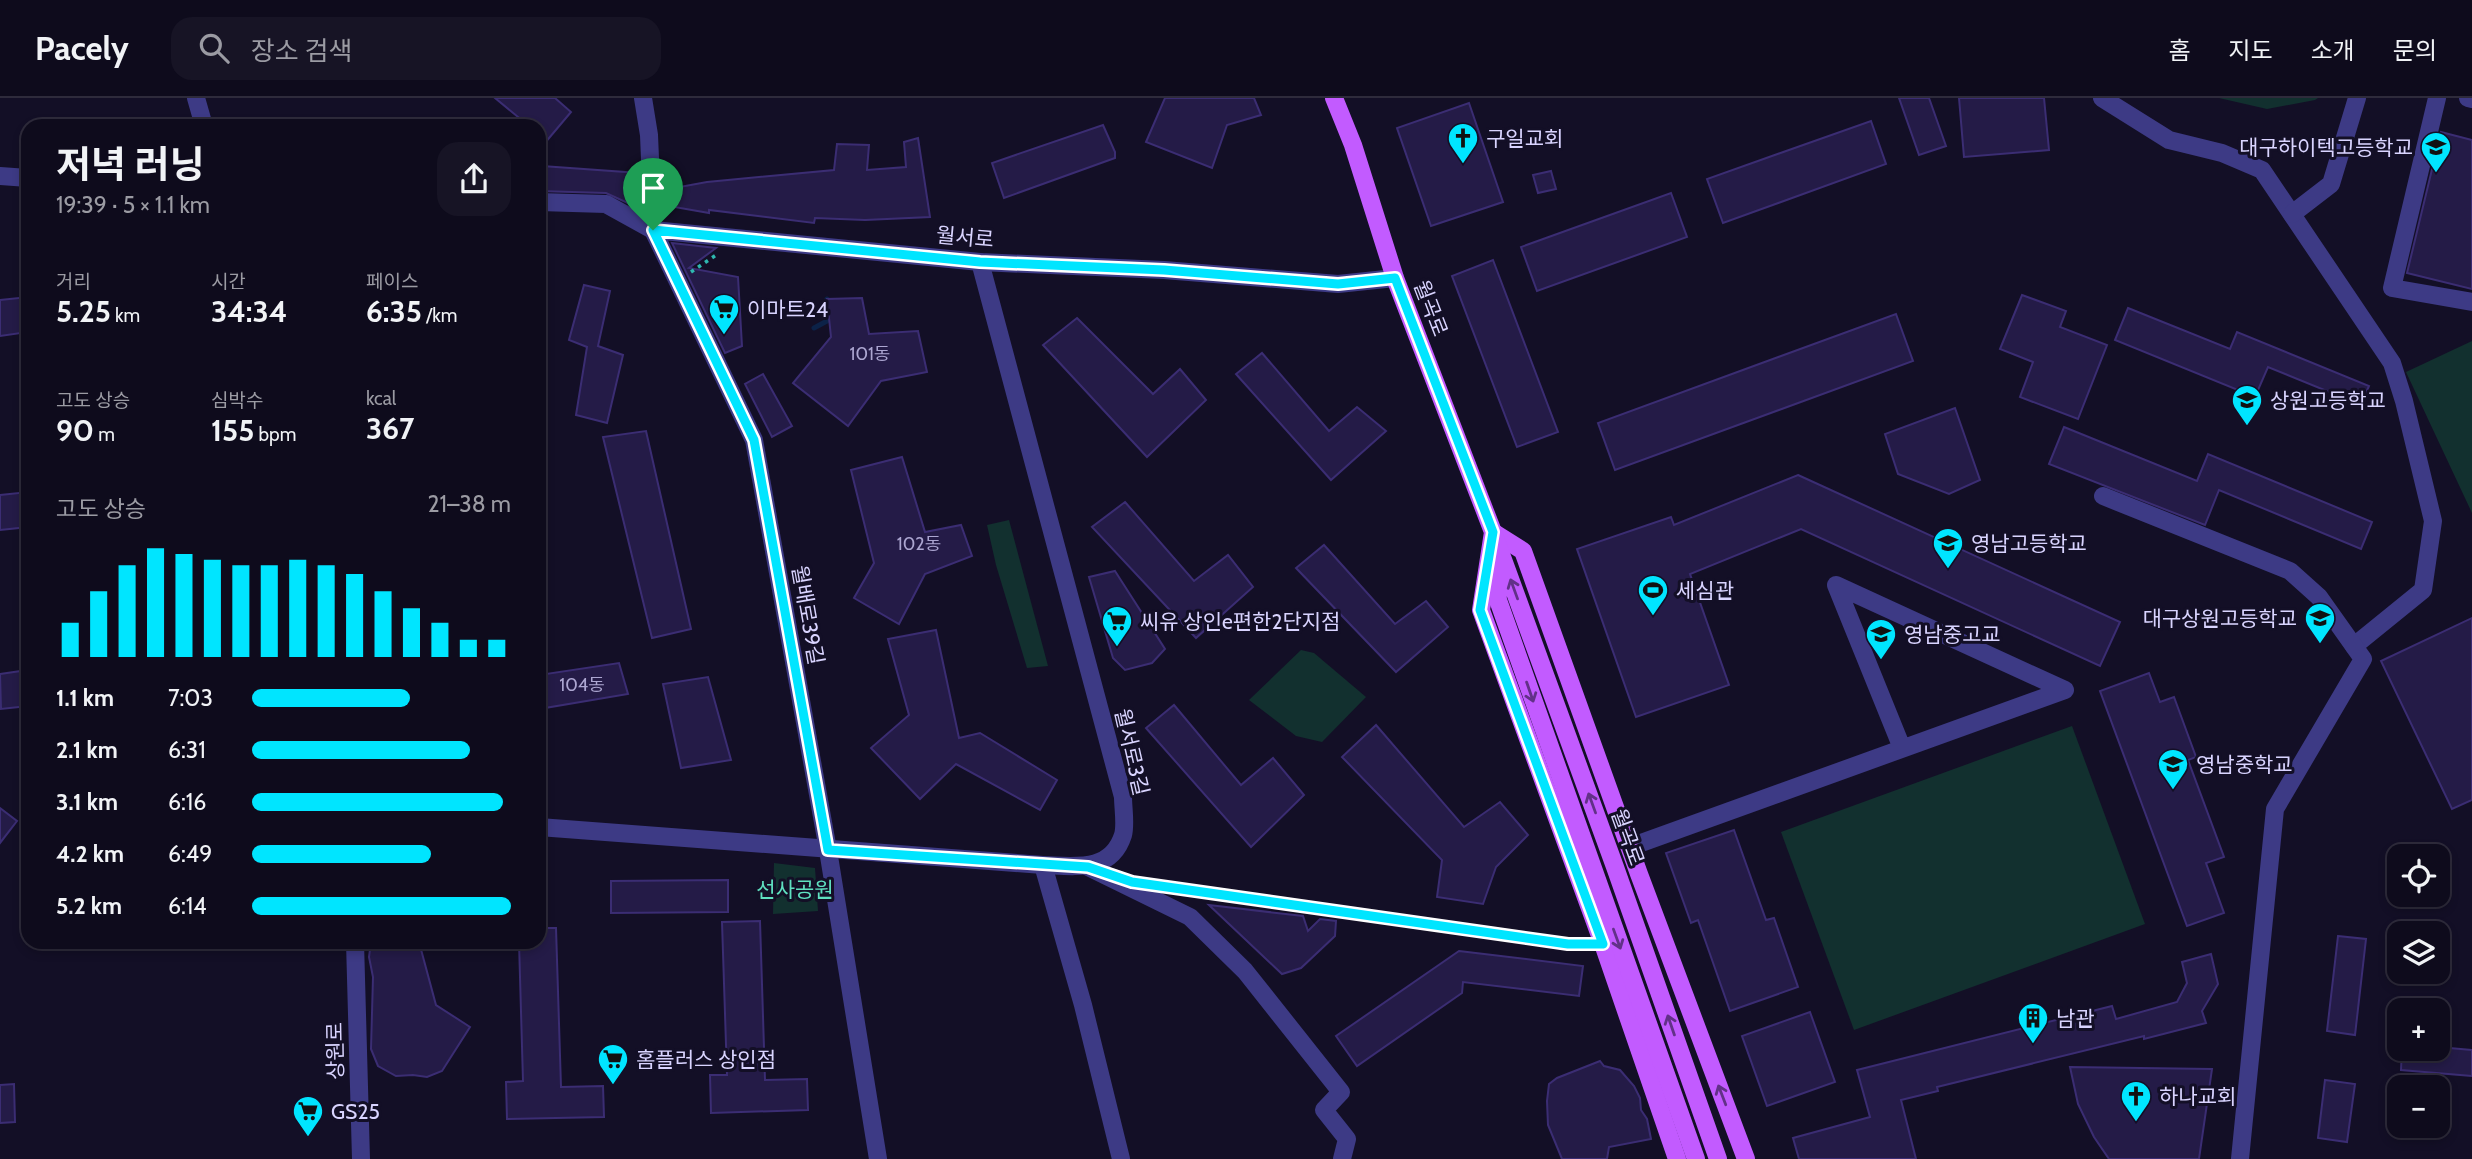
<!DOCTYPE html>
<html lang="ko">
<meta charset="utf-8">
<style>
body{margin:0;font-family:Cabin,"Noto Sans KR",sans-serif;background:#171425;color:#f1f3f6;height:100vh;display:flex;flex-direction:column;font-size:26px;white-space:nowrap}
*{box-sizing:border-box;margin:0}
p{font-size:23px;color:#9b9ba3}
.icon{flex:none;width:38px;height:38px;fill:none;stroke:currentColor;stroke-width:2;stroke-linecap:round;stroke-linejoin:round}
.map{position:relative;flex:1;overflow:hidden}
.panel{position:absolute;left:21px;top:21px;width:525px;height:830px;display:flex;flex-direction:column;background:#0e0b1c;border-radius:21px;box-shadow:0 4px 10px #0003,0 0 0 2px #2e2b3b}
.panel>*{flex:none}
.controls{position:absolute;left:2387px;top:746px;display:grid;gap:14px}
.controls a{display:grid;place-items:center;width:63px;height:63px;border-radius:14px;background:#0e0b1c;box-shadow:0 4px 10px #0003,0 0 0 2px #2e2b3b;font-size:35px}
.pin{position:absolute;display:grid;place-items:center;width:60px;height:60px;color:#fff;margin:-72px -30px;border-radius:50% 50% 50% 0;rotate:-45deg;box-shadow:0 0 7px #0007}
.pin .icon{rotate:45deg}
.round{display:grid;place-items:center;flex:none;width:74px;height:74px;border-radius:21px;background:#171425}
.overview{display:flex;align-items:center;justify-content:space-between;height:119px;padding:0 35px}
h1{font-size:38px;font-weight:700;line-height:52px}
.stats{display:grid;grid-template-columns:repeat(3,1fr);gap:10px;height:119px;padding:7px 35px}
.stats div{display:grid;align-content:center}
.stats b{font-size:30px;font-weight:700}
.stats small{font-size:19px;font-weight:400}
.stats p{font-size:19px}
.chart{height:196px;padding:14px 35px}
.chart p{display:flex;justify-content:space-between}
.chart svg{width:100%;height:126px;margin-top:7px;stroke:#00e5ff;stroke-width:6}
ul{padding:0 35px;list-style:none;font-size:23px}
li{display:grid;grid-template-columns:112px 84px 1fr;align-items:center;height:52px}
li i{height:18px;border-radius:9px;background:#00e5ff}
header{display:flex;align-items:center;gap:42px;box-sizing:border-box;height:98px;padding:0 35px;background:#0e0b1c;border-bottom:2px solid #2e2b3b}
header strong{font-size:33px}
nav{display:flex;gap:38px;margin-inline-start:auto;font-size:24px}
.search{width:490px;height:63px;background:#171425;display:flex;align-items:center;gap:18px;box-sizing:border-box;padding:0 24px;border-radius:21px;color:#9b9ba3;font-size:26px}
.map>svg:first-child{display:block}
.green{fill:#12302f}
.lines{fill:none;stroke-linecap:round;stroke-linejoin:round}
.stream{stroke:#0c2248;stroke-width:5}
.building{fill:#241b47;stroke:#3b2d73;stroke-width:2}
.path{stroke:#2fb8b0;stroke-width:3.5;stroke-dasharray:3.5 5;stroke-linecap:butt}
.minor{stroke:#3d3a85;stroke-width:18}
.major{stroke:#c25bff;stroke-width:18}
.oneway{stroke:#623188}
.route-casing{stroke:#fff;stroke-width:14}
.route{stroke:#00e5ff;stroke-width:9}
.labels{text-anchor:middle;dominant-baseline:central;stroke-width:6;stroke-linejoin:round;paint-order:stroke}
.number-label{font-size:18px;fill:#aca6d1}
.poi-label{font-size:21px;fill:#d9d4ff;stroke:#130f26;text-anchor:start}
.street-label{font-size:21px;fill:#d9d4ff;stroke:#130f26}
.park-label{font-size:21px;fill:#5fe0c0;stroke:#130f26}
</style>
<header>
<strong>Pacely</strong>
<div class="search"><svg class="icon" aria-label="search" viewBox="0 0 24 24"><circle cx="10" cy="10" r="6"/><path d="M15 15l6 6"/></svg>장소 검색</div>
<nav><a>홈</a><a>지도</a><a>소개</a><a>문의</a></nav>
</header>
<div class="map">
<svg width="2472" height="1061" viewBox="0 0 2472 1061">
<rect width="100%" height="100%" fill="#130f26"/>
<!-- green -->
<g class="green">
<polygon points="2219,0 2318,0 2315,2 2267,11"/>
<polygon points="2472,243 2472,415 2406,274"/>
<polygon points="1009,422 1048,568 1027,570 996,467 987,427"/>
<polygon points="1301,552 1314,555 1366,599 1322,644 1296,638 1249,602"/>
<polygon points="2072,628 2145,826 1854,932 1781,734"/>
<polygon points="774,765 815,770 818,813 773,816"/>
</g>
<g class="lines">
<!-- stream -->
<polyline class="stream" points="814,230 827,223 827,201"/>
</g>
<!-- building -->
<g class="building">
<polygon points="495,0 555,0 571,14 539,52 539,28 529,28"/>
<polygon points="1165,0 1254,0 1261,17 1227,27 1212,70 1146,44"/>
<polygon points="1899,0 1929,0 1946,48 1919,57"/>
<polygon points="1959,0 2044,0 2049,52 1964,59"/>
<polygon points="1469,5 1503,104 1431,128 1397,30"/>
<polygon points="1871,23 1886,66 1723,125 1707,81"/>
<polygon points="1103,27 1115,54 1115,60 1004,100 992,65"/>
<polygon points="2441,34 2472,42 2472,191 2407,175"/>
<polygon points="918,40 930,119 865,122 815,120 814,125 709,112 709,115 663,107 663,92 707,84 834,72 837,46 869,47 867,72 906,69 904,44"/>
<polygon points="542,68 639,75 641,106 630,106 606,95 539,93"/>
<polygon points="1551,73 1556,91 1538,95 1533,77"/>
<polygon points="1671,95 1687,139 1537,193 1521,149"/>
<polygon points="672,145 716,150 689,170 738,179 742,248 725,255"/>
<polygon points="1493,162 1558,334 1517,349 1452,178"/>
<polygon points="584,187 610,193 598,248 623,257 607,325 576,317 587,249 569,242"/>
<polygon points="2022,197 2066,213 2060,229 2107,247 2078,321 2020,299 2033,264 2000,251"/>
<polygon points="28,199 28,234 0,238 0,202"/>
<polygon points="862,200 869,236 918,233 927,274 881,283 848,328 793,285 831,239 827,201"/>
<polygon points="2128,210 2230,251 2237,234 2369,288 2361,307 2268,269 2255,299 2115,242"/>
<polygon points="1896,216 1913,263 1615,372 1598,325"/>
<polygon points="1077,220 1153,296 1180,271 1206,302 1147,359 1043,247"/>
<polygon points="1262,255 1329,333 1357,309 1386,333 1331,382 1236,276"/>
<polygon points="763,276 792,328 772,339 745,286"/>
<polygon points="1955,310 1980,382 1949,396 1898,376 1885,336"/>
<polygon points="2064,329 2197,383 2208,356 2372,424 2361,451 2219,392 2205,427 2049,366"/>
<polygon points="646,333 691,531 652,540 603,339"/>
<polygon points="902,359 925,434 961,427 972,458 925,476 899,526 854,500 874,465 851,372"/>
<polygon points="1798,377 2120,524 2100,568 1801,431 1690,476 1729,587 1636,619 1577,451 1671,419 1674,427"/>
<polygon points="28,394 28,429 0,432 0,397"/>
<polygon points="1125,404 1194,483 1228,457 1253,489 1196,540 1092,429"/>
<polygon points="1324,447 1395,526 1426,503 1448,529 1396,574 1296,470"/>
<polygon points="1115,473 1165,551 1152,565 1125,572 1113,560 1089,479"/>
<polygon points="2472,520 2472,702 2452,711 2381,563"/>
<polygon points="936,532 959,640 980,635 1057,682 1040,712 956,666 920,701 871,650 909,617 888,541"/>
<polygon points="619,565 628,596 539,611 539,577"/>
<polygon points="28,572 28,608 1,611 0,576"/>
<polygon points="2149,575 2160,604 2174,599 2196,659 2188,662 2224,759 2206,765 2224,815 2187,828 2100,593"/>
<polygon points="708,579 731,662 681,670 663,586"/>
<polygon points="1174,607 1241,687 1273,660 1304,697 1251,749 1146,630"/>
<polygon points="1376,627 1464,729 1500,704 1528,737 1496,769 1483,806 1437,799 1442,762 1342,659"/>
<polygon points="0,710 17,723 0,745"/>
<polygon points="1734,732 1766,822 1774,820 1798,889 1730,913 1698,822 1691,825 1666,755"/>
<polygon points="728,782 728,814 611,815 611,783"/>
<polygon points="1209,807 1303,818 1308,833 1320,821 1336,823 1335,838 1301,870 1282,876"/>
<polygon points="760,823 765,982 807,981 808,1012 711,1015 710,977 727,977 722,824"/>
<polygon points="539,830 556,830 561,989 603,988 604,1019 507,1021 506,984 523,983 519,844 539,844"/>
<polygon points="2338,838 2366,841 2355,937 2327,933"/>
<polygon points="371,844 419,844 436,907 470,929 442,973 427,979 413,977 396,978 378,968 371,951 373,879 369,859"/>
<polygon points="1459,853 1583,868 1579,898 1463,884 1462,895 1357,968 1336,938"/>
<polygon points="2211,856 2218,886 2202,913 2206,925 2144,941 2144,938 1937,989 1938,993 1901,1002 1916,1061 1799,1061 1793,1040 1870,1019 1857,972 2112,908 2116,921 2177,904 2187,885 2182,864"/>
<polygon points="1810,914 1835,984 1767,1008 1742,938"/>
<polygon points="2438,949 2472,952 2472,978 2401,972 2402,950"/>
<polygon points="1600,963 1604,968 1620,972 1634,988 1640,1000 1641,1012 1647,1021 1651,1041 1609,1049 1607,1061 1562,1061 1548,1027 1547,1003 1549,986 1557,980"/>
<polygon points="2070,969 2212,971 2199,1061 2109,1061 2094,1039 2078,1006"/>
<polygon points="2325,982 2355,986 2347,1044 2318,1040"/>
<polygon points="14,986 15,1024 0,1025 0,987"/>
</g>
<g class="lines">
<!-- path -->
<g class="path">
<polyline points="691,174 719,155"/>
<polyline points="1171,789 1568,846 1586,846"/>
</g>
<!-- minor -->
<g class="minor">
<polyline points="196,0 204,28"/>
<polyline points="643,0 649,37 653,132 754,342 828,752 878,1061"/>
<polyline points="2102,0 2169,42 2222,55 2262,72 2392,265 2404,303 2433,423 2423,492 2354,548"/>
<polyline points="2437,0 2392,190 2472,204"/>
<polyline points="2468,0 2472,1"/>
<polyline points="0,78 28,80"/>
<polyline points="539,104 606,106 653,132 980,164 1164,172 1338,186 1395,180"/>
<polyline points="2292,116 2331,86 2357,0"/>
<polyline points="2103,398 2290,473 2319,499 2363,561 2275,711 2240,1061"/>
<path d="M539 729 1043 767C1074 768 1111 775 1123 737 1126 727 1123 710 1123 699L980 164"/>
<polyline points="1630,749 2065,592 1836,487 1902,650"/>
<polyline points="1043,767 1083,907 1121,1061"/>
<polyline points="1088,769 1190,819 1245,873 1341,994 1324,1012 1347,1041 1342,1061"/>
<polyline points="355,844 361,1061"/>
</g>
<!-- major -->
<g class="major">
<polyline points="1334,0 1353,47 1395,180 1493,434 1481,512 1603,846 1677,1061"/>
<polyline points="1493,434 1523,453 1639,776 1746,1061"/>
<polyline points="1696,1061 1498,502 1493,434 1615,769 1718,1061"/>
</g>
</g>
<!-- one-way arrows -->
<defs><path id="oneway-shaft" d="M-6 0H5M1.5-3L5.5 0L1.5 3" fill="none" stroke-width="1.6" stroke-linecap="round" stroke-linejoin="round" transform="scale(1.75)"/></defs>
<g class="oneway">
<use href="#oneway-shaft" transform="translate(1514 491) rotate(-110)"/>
<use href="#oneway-shaft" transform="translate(1530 594) rotate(71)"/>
<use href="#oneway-shaft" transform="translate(1592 705) rotate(-110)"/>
<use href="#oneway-shaft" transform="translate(1617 841) rotate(70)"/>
<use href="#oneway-shaft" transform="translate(1671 927) rotate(-109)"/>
<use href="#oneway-shaft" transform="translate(1722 997) rotate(-111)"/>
</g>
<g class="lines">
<!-- route casing -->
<g class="route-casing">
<polygon id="route" points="653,132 980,164 1164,172 1338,186 1395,180 1493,434 1480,512 1603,846 1568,846 1132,784 1088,769 828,752 754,342"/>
</g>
<!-- route -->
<use href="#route" class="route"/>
</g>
<!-- icons -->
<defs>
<g id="church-pin" transform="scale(1.575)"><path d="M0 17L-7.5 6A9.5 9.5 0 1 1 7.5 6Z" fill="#00e5ff" stroke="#130f26"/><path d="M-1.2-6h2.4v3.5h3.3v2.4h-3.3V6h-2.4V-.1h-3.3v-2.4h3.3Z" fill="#111"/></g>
<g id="school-pin" transform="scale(1.575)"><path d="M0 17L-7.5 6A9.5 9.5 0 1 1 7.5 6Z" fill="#00e5ff" stroke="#130f26"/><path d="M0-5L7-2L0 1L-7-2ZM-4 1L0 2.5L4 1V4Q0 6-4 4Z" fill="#111"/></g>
<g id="supermarket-pin" transform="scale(1.575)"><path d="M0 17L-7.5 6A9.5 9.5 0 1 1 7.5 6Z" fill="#00e5ff" stroke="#130f26"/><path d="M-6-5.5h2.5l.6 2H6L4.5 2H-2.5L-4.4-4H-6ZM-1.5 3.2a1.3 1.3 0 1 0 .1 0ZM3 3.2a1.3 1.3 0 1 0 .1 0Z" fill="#111"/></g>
<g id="stadium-pin" transform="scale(1.575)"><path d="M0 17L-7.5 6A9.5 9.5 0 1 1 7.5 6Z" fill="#00e5ff" stroke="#130f26"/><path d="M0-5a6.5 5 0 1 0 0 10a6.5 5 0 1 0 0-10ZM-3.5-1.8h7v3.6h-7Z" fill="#111"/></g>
<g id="building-pin" transform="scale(1.575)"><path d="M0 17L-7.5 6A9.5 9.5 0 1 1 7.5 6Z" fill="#00e5ff" stroke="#130f26"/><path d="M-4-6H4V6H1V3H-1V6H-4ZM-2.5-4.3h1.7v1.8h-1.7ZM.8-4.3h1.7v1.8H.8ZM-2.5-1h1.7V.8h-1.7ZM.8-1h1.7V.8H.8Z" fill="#111"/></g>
</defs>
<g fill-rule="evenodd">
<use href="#church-pin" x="1463" y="40"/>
<use href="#school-pin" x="2436" y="49"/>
<use href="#supermarket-pin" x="724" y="211"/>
<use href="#school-pin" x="2247" y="302"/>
<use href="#school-pin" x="1948" y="445"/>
<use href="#stadium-pin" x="1653" y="492"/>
<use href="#school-pin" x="2320" y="520"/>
<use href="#supermarket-pin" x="1117" y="523"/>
<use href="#school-pin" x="1881" y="536"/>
<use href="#school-pin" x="2173" y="666"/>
<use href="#building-pin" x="2033" y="920"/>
<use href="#supermarket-pin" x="613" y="961"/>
<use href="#church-pin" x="2136" y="998"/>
<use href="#supermarket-pin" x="308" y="1013"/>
</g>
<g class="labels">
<!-- number labels -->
<g class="number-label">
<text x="870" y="256">101동</text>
<text x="919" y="446">102동</text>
<text x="582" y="587">104동</text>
</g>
<!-- poi labels -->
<g class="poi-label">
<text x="1486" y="40">구일교회</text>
<text x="2413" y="49" text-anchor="end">대구하이텍고등학교</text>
<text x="747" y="211">이마트24</text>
<text x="2270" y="302">상원고등학교</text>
<text x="1971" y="445">영남고등학교</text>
<text x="1676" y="492">세심관</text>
<text x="2297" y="520" text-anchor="end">대구상원고등학교</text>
<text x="1140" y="523">씨유 상인e편한2단지점</text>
<text x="1904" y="536">영남중고교</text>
<text x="2196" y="666">영남중학교</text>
<text x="2056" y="920">남관</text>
<text x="636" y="961">홈플러스 상인점</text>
<text x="2159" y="998">하나교회</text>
<text x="331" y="1013">GS25</text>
</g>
<!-- street labels -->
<g class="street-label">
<text transform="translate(965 139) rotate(5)">월서로</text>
<text transform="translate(1431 210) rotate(69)">월곡로</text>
<text transform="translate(808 517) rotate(80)">월배로39길</text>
<text transform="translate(1132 654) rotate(77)">월서로3길</text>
<text transform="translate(1628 739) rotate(70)">월곡로</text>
<text transform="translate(335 953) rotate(-91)">상원로</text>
</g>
<!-- park labels -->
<g class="park-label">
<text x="795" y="791">선사공원</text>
</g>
</g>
</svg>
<div class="controls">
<a><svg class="icon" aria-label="locate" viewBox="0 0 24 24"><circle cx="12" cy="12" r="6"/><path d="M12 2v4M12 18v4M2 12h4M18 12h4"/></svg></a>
<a><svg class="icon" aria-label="layers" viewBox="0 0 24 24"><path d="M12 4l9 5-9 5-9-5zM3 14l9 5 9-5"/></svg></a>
<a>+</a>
<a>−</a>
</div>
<div class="pin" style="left:653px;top:132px;background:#1e9e55"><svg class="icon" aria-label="arrive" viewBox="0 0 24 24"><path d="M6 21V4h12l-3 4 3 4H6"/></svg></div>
<section class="panel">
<div class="overview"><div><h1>저녁 러닝</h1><p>19:39 · 5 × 1.1 km</p></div><a class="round"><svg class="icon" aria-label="share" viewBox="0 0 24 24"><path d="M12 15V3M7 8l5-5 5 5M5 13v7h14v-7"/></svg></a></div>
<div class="stats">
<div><p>거리</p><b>5.25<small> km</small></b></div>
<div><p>시간</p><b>34:34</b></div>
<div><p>페이스</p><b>6:35<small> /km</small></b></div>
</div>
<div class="stats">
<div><p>고도 상승</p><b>90<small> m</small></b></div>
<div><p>심박수</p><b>155<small> bpm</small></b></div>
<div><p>kcal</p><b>367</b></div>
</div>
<div class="chart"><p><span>고도 상승</span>21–38 m</p>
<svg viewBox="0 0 160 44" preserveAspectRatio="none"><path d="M5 44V32M15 44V21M25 44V12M35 44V6M45 44V8M55 44V10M65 44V12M75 44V12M85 44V10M95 44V12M105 44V15M115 44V21M125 44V27M135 44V32M145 44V38M155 44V38"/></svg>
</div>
<ul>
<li><b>1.1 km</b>7:03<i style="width:61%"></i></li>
<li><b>2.1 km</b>6:31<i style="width:84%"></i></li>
<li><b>3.1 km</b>6:16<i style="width:97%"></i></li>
<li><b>4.2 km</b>6:49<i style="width:69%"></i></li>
<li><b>5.2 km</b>6:14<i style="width:100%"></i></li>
</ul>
</section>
</div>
